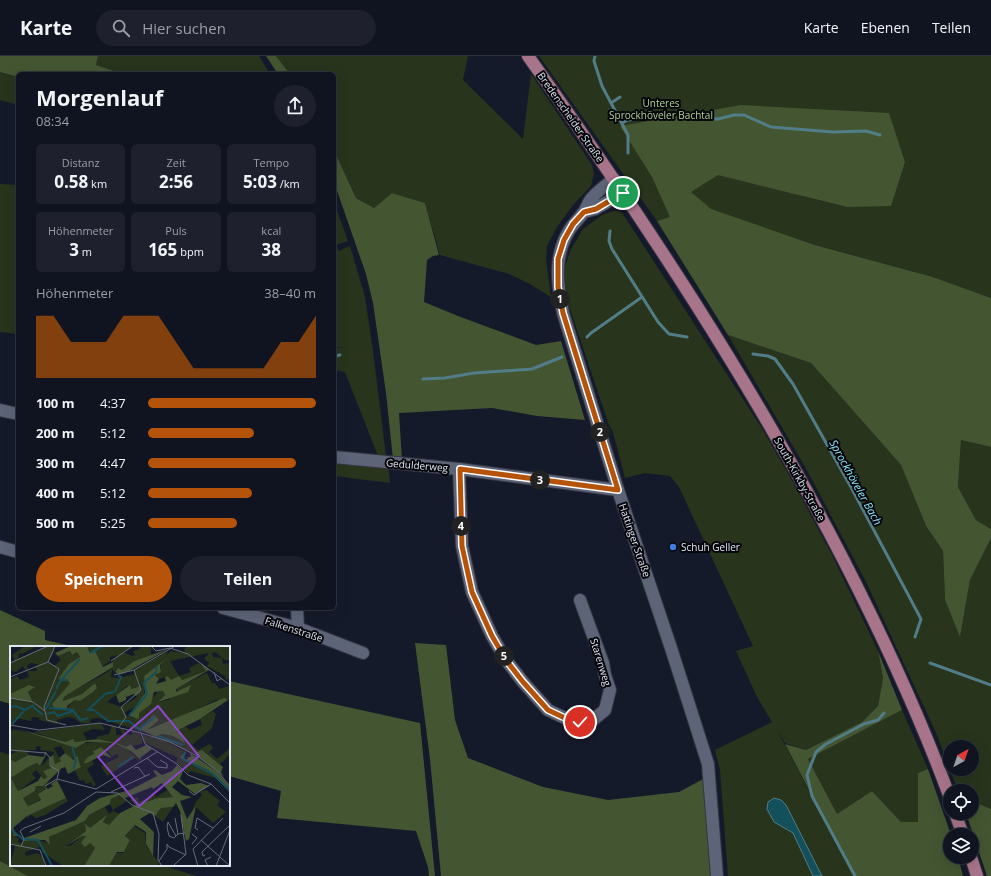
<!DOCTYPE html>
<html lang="de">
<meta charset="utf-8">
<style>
body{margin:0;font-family:"Open Sans",sans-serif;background:#1e212d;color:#f1f3f6;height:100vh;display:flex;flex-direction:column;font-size:15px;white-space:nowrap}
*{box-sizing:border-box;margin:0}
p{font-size:13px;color:#9c9ea5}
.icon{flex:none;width:22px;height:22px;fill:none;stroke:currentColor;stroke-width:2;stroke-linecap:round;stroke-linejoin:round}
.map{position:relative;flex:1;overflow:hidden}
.side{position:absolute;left:16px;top:16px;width:320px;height:538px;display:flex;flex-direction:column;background:#101420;border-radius:6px;box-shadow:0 4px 16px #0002,0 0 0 1px #30333e}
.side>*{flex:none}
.needle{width:26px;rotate:40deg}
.fabs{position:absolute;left:943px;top:684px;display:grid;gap:8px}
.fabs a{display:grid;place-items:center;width:36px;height:36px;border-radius:50%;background:#101420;box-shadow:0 4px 16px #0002,0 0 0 1px #30333e;font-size:20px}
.pin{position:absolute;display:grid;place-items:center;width:34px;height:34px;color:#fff;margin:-17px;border:2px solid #fff;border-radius:50%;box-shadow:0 1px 4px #0007}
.km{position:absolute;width:20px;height:20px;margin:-10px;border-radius:50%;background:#222;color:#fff;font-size:11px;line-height:20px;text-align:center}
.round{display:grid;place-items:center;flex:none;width:42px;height:42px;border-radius:21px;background:#1e212d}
.overview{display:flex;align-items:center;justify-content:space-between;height:68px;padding:0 20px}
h1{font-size:22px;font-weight:700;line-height:30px}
.stats{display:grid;grid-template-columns:repeat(3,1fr);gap:6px;height:68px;padding:4px 20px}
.stats div{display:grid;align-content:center;border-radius:6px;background:#1e212d;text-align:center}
.stats b{font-size:17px;font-weight:700}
.stats small{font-size:11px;font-weight:400}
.stats p{font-size:11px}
.chart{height:112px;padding:8px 20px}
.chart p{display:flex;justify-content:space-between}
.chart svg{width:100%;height:72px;margin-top:4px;fill:#b45309;opacity:.7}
.button{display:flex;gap:8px;margin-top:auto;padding:8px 20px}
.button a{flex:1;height:46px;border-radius:24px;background:#b45309;color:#fff;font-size:16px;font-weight:700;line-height:46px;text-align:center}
.button a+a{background:#1e212d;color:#f1f3f6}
ul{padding:0 20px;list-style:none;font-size:13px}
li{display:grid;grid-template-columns:64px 48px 1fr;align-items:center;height:30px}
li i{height:10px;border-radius:5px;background:#b45309}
header{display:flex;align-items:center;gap:24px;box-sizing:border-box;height:56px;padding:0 20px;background:#101420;border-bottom:1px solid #30333e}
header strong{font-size:19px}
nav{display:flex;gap:22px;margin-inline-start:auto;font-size:14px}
.search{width:280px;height:36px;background:#1e212d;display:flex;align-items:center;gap:10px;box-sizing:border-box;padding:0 14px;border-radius:22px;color:#9c9ea5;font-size:15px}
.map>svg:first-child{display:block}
.green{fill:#28341c;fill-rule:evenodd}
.forest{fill:#435531}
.water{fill:#13505b;stroke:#517d88}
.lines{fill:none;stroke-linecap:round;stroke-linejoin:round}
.stream{stroke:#517d88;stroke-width:3}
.minor-casing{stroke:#343643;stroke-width:14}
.major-casing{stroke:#343643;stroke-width:14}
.minor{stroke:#5e6478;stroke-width:12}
.major{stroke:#a87489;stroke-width:12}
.route-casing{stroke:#fff;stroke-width:8}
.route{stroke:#b45309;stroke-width:5}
.shop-dot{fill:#3f7fe0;stroke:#04060b;stroke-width:1.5}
.labels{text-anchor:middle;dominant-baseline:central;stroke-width:4;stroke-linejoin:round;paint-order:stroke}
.park-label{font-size:10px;fill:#b2d394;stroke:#04060b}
.street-label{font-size:10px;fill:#e2e6f1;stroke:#04060b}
.poi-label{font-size:10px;fill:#e2e6f1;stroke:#04060b;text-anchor:start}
.water-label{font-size:11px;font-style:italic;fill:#8ce8fb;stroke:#04060b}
.inset-river{fill:none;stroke:#13505b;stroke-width:2}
.inset-road{fill:none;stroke:#676c7a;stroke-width:1}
.view{fill:#8a48c6;fill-opacity:0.15;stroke:#8a48c6;stroke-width:2}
.inset-edge{fill:none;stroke:#e2e6f1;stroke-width:2}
</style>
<header>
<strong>Karte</strong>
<div class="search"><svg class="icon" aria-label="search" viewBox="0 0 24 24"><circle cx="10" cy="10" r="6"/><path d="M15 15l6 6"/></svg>Hier suchen</div>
<nav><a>Karte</a><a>Ebenen</a><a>Teilen</a></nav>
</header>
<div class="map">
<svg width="991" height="820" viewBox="0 0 991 820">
<rect width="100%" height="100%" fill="#151a2a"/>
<!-- green -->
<g class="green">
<polygon points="98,0 259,0 270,18 123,18 96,9"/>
<polygon points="276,0 468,0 463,24 523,83 531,18 592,109 594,117 591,130 573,149 557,171 547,190 546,204 551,241 528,227 509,218 440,199 425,147 392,137 374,152 356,142 334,94 334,18 290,18"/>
<path d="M539 0H991V242L933 221 815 189 792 181 662 164 657 165ZM888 57 905 106 847 151 802 140Z"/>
<polygon points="0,16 18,21 18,49 0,44"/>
<polygon points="0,128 18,129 18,278 0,276"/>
<polygon points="334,146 348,185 336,189 339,195 350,190 365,241 373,295 386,400 378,400 345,316 334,314 334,293 345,291 334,292"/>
<polygon points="613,155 618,155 623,158 763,374 794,428 832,499 878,595 883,622 878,650 862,666 806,694 785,687 777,674 854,820 728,820 720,714 715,694 772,666 757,641 736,595 753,590 679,431 670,420 645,417 625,422 613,376 609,369 566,241 564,213 571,193 583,173 602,159"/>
<path d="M728 279 811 307 901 409 926 470 943 495 945 544 960 580 970 524 991 482V753L972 745V735H958L937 679 867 528 808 416ZM950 691H972V713H950Z"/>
<polygon points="961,384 991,391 991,473 976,464 958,431"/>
<polygon points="334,403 388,408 390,427 334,420"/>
<polygon points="902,654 928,713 918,717 918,766 901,766 872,735 837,758 808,703"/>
<polygon points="0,696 11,699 11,809 162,809 196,820 28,820 0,805"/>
</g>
<!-- forest -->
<g class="forest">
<polygon points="0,0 98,0 96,9 123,18 18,18 18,21 0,16"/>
<polygon points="266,0 276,0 290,18 278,18"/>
<polygon points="741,49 889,57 905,106 891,150 847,151 718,119 691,136 711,153 815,189 933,221 991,242 991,391 961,384 958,431 976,464 991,473 991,482 970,524 960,581 945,544 943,495 926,470 901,409 811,307 728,279 657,165 670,161 652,121 620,70"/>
<polygon points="334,94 356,142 374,152 392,137 425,147 439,199 433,200 427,204 424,246 458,260 536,289 561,285 585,364 537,360 492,352 399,357 402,404 393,403 386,337 373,247 366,218 334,126"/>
<polygon points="0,554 45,575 45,584 76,591 11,591 11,648 0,645"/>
<polygon points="415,587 446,589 455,664 468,702 543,731 608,744 679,736 705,722 711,820 441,820 430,703"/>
<polygon points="878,595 902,654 808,703 837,758 872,735 901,766 918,766 918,717 928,713 951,779 950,801 958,801 963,820 854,820 785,688 806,694 862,666 878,650 883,622"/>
<polygon points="229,625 420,667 435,820 429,820 428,811 416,775 277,762 281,735 229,720"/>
<polygon points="972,745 991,753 991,820 987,820 966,757 972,757"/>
<polygon points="0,805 28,820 0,820"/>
</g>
<!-- water -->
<polygon class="water" points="774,742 781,744 786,749 822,820 813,820 793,777 774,766 767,753 768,746"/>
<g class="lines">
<!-- stream -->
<g class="stream">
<polyline points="595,0 594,5 602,30 628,79 628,97"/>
<polyline points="611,47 620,41"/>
<polyline points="622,67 628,64 684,57 691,61 718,63 734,59 744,59 771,71 833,76 866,75 880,79"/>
<polyline points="610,175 609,185 612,193 658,266 669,278 687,281"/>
<polyline points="587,281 591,277 642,241"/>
<polyline points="753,298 768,300 775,303 793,328 852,433 921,563 915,581"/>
<polyline points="334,300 340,299"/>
<polyline points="423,323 445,322 474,317 532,313 562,301"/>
<polyline points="930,607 991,629"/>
<polyline points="855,820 812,740 807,719 816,696 826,688 864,668 878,664 884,657"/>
</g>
<!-- minor casing -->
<g class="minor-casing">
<g id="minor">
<path d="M614 123C605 130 594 137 589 146 587 149 586 154 583 157 579 163 574 167 570 173 553 200 557 228 563 257L618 434 671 592 708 708 717 820"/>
<polyline points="584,156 595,153 623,137"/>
<polyline points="0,354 18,358"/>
<polyline points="334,401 459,413 618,434"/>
<polyline points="459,413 462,490 472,536 492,580 506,604 523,626 548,654 567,663 580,666 594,663 605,654 610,634 605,619 603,607 580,544"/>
<polyline points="0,491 18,496"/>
<polyline points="223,552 298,572 363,597"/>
<polyline points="297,552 298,572"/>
</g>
</g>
<!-- major casing -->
<g class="major-casing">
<g id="major">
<path d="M528 0C643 162 752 327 843 503 883 581 920 660 950 742"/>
<polyline points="955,757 963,779"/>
<polyline points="971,801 977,820"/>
</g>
</g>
<!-- minor -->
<use href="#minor" class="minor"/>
<!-- major -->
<use href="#major" class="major"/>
</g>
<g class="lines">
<!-- route casing -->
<g class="route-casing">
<polyline id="route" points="580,666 567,663 548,654 523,626 506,604 492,580 472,536 462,490 460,413 618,434 563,257 558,231 558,203 564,184 573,168 584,156 596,153 623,137"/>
</g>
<!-- route -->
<use href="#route" class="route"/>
</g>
<!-- markers -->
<circle class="shop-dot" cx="673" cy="491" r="4"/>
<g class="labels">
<!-- park labels -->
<g class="park-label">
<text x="661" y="47">Unteres<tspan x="661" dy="12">Sprockhöveler Bachtal</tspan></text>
</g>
<!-- street labels -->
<g class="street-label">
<text transform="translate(571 61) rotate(55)">Bredenscheider Straße</text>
<text transform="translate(417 409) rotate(5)">Gedulderweg</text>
<text transform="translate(800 423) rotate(61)">South-Kirkby-Straße</text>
<text transform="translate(635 484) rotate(71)">Hattinger Straße</text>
<text transform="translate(294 573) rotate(18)">Falkenstraße</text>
<text transform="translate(601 606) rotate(73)">Starenweg</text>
</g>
<!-- poi labels -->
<g class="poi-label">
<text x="681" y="491">Schuh Geller</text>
</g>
<!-- water labels -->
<g class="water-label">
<text transform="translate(856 426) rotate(61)">Sprockhöveler Bach</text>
</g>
</g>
<!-- overview -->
<g transform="translate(10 590)">
<rect width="220" height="220" fill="#151a2a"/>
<path d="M15 0H27L12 8 9 7 8 13 38 0H45L43 8 37 16 44 20 51 14 48 10 60 5 62 9 67 6 70 12 75 9 77 12 55 31 60 37 42 58 44 63H56L65 54 83 46 87 42 85 37 72 48 53 55 54 51 65 44 96 27 103 21V14L109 9 100 11V15L93 20 85 5 81 7 77 0H123L113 6 122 10 125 9 123 5 130 3 129 0H141V9L124 15 112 24 108 22 104 26 102 23 101 31 108 32 110 34 112 31 126 28 124 24 157 6V9L161 5 175 7 174 3 179 0H220V14H215L205 6 202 7 203 11 212 12 213 18 220 17V32L216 34 215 30 197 20 199 17 194 13 199 7 160 15 169 30 181 26 179 22 189 17 196 25 172 34H161L158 30 149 33 145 29 151 26V17L157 12 134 30V51L129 59 114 67 117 70 124 72 148 46 153 45 155 49 149 56 160 53 159 50 170 45 166 46 167 42 197 27 202 37H205L209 43 220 40V52L218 54H206L137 87 88 72 81 73 80 77H71L64 72 58 71 47 74V78L29 74 30 72 25 71H22L21 75 5 72 4 79 0 78V52L23 55 18 46 23 43V39L0 48 1 33 7 30 10 34 19 31 17 25H27L25 21 29 19 22 17 17 19 18 24 16 25 13 20 6 26 0 24V17L5 14 2 9ZM128 32 132 40 126 52 111 61 97 56 117 40 121 43 131 40ZM203 65 206 68 202 82 182 99 188 104 200 98 203 102 199 106 207 113 220 102V108L210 118 192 104 183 107 146 91 152 88 163 90 175 96 165 85 175 80 180 84 192 79 190 73ZM91 77 95 84 82 83 73 87 77 94 82 92 78 95 56 96 23 86ZM102 80 106 81V89H112L110 82 114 83 117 89H123L121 85 130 88 133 97 124 100 121 98 116 101 88 93 86 91 99 88ZM3 83 47 94 66 102 75 97H103L119 104 131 115 125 112 97 130 91 120 109 111 107 108 102 111 97 105 94 106 91 101 86 103 83 105 84 108 74 116 76 118 82 114 84 118 77 123 86 139 83 140 81 136 76 138 74 134 70 135 65 125 71 120 67 110 65 116 63 112H58L51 100 44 102 51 115 45 118 42 113 44 106 30 104 31 101 26 100V104H18V109L5 116 0 113 1 108 6 106 0 104V87ZM133 89 153 94 174 105 171 113 198 124 209 133 180 125 179 128 166 116 168 112 134 96ZM40 111 41 122 33 125 37 131 34 133 26 124 22 128 26 132 8 145 1 132 18 121 27 117 31 120ZM39 135 36 143 28 148 31 153 18 160 13 152 25 145 26 140ZM159 143 163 151 148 152 126 160 120 154 127 151 129 156 145 149 146 151ZM196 144 210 155 207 159 216 166 203 177 186 161 178 174 186 156 192 149 190 146ZM110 149 117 155 103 164 100 158 101 153ZM56 152 58 155 35 169 26 172 21 169 17 172V170ZM95 161 99 168 103 165 110 168 102 177 99 179 93 176 96 171 80 182 76 177V185L55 200H60L72 190H77L75 192 85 202 74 220H53L32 206 29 194 40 198 39 191 75 175 79 169ZM163 161 153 176 145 170 151 162ZM0 180 4 190 9 193 8 196 13 198 14 195 28 194 30 201 15 206 16 210 27 207 33 211 35 220H0L5 200 0 197ZM124 180 135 187 136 200 149 217 147 220H99L107 207H114L120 194 115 191Z" fill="#28341c" fill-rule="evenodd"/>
<path d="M61 0H77L80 7 85 5 93 21 103 16V21L65 44 54 51 53 55 72 48 85 37 87 42 83 46 70 55 65 54 57 60V63H44L42 58 60 37 54 32 51 36 49 32 59 18 70 11 67 6 62 9 60 5 48 10 45 7ZM158 3 119 25 109 29 105 26 108 22 112 24 124 15ZM157 12 150 19 151 26 145 29 149 33 146 38 156 35 155 31 158 30 161 34 169 30 172 34 196 25 190 17 199 24 166 43V46L168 45 181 39 178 46 148 56 155 49 153 45 144 46 141 58 129 67V73L119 70 135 47 134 30ZM19 39 25 41 18 46 23 56 0 52V48ZM120 39 121 43 131 40 130 46 126 50 124 48 116 51V54L109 57 106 49ZM214 52 218 54 190 73 166 85 172 89 175 97 163 90 152 88 146 91 129 83 144 69 149 74 137 84ZM8 83 56 96 63 93 65 96 88 93 109 98 116 101 121 98 126 104 136 99 142 103 130 112 132 115 121 105 104 97 76 96 66 102ZM91 101 102 112 93 109 75 118 74 116 78 111 84 108 83 105ZM176 104 173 112 177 114 178 111H181L180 107 206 125 220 141V146L198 124 170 112ZM192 104 213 121 211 126 214 131 184 107ZM35 106 37 107 30 120 27 117 18 121 1 132 8 145 28 135 31 130 34 133 37 131 33 125 41 122 40 111 43 109 45 118 51 115 49 112 55 107 65 115 67 109 71 121 58 128 55 121 52 122 33 140H26L25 145 13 152 18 160 31 154 28 148 36 143 34 140 38 143 43 140 41 138 47 134 56 152 17 170 3 182 8 190H4L0 180V113L5 116 18 109 34 111ZM167 119 173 125 170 133 176 139 191 137 199 140 185 148 168 135 162 141 172 149 182 151 170 155 177 173 186 160 179 193 176 195 170 165 166 157 163 161 151 162 145 170 140 167 130 173 144 186 143 210 136 198V186L125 179 115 190 120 194 114 206H107L99 220H74L85 202 80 197 75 201 71 197 76 190H72L53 202 76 185 75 177 80 182 97 169 93 176 99 179 110 167 124 160 148 152 163 151 152 137 143 143 142 141 115 152 110 149 101 153 100 158 79 169 75 175 39 191 40 199 35 194H29L32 204 28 194 14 195V192L66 174 77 160 90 152 120 144 147 130 143 125 145 124 152 129 162 125Z" fill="#435531"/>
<path class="inset-river" d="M80 7 93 0M51 34 70 13M46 43 51 34H58M105 46 111 31 108 30M0 61 6 60 15 64 24 59M23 61 33 69M39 62 64 64M36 63 46 45M85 64H78L95 48 104 46M85 65 98 75H111M37 68 44 66 48 70 63 65 71 74 78 72M119 70 137 48 134 37 146 26 147 20M112 75H119L131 85M2 78 14 65M129 83 145 71M148 90 173 99M62 100 66 115 63 123M175 106 173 113 203 128 220 145M108 121 123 111M0 183 13 193 28 194 42 220"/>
<path class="inset-road" d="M141 0 146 5 160 2 178 8 220 39M101 15 123 0M38 16 49 23 34 61 37 74 56 79M0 17 38 0M204 26 207 35 212 32M104 29 124 24M0 31 38 16 45 0M0 52 23 56 35 65M0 79 29 84 90 77 131 87 160 96 187 110 206 124 220 140M109 81 116 71 111 61 131 44 124 24 165 0M131 87 135 98 167 118 178 129 201 138 220 157M0 104 36 107 40 112V120L49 125 47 133M137 112 147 121 157 122V118L150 114M124 122 128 121 135 130M47 133 86 143 147 106M35 140 47 133M179 145 184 149 201 138M86 146 108 147 122 159 143 167 149 188 148 214 152 220M101 146 140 128M165 172 168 188 175 187M158 176 157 181 159 190 164 192 168 188M158 176 166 190M188 184 185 182 187 172 203 182M20 186 31 180M182 188 187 192 182 198M191 194 220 220M0 198 30 204 36 220M11 201 14 193 10 185 14 182 54 167 86 146M159 201 176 209M195 209 193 210 192 206 220 179M149 215 157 203V198L159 201M163 220 176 208 171 169M188 220 183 203 213 172M198 220 195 214 201 211M206 220 220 184"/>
<path class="view" d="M148 60 189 110 129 160 88 111Z"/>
<rect width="220" height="220" class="inset-edge"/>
</g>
</svg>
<div class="fabs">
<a><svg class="needle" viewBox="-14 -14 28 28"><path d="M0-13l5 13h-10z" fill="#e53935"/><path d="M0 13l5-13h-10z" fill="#9c9ea5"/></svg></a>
<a><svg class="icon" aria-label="locate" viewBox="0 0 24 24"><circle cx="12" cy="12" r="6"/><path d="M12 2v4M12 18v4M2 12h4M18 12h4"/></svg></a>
<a><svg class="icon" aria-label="layers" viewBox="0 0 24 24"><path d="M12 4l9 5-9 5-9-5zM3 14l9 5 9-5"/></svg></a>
</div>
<div class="pin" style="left:623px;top:137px;background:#1e9e55"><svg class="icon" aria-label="arrive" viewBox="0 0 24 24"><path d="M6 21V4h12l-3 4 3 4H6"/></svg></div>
<div class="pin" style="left:580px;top:666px;background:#d93025"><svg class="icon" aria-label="check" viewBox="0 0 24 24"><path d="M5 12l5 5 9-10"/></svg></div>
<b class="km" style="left:560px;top:243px">1</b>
<b class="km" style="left:600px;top:376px">2</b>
<b class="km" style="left:540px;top:424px">3</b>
<b class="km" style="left:461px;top:470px">4</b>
<b class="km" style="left:504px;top:600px">5</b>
<section class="side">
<div class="overview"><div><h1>Morgenlauf</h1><p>08:34</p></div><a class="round"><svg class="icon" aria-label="share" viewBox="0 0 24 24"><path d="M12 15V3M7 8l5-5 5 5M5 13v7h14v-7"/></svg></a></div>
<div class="stats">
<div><p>Distanz</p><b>0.58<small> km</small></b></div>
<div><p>Zeit</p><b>2:56</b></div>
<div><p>Tempo</p><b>5:03<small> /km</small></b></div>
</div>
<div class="stats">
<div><p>Höhenmeter</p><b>3<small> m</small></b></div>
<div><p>Puls</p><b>165<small> bpm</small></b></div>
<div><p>kcal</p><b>38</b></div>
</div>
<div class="chart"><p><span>Höhenmeter</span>38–40 m</p>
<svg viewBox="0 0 160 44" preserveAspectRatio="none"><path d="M0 44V6L10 6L20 22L30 22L40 22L50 6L60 6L70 6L80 22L90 38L100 38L110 38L120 38L130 38L140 22L150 22L160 6V44z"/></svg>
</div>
<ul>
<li><b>100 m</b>4:37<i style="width:100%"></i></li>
<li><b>200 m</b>5:12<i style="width:63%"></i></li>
<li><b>300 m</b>4:47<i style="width:88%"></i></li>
<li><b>400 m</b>5:12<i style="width:62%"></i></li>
<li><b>500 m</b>5:25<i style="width:53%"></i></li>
</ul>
<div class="button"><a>Speichern</a><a>Teilen</a></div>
</section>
</div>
